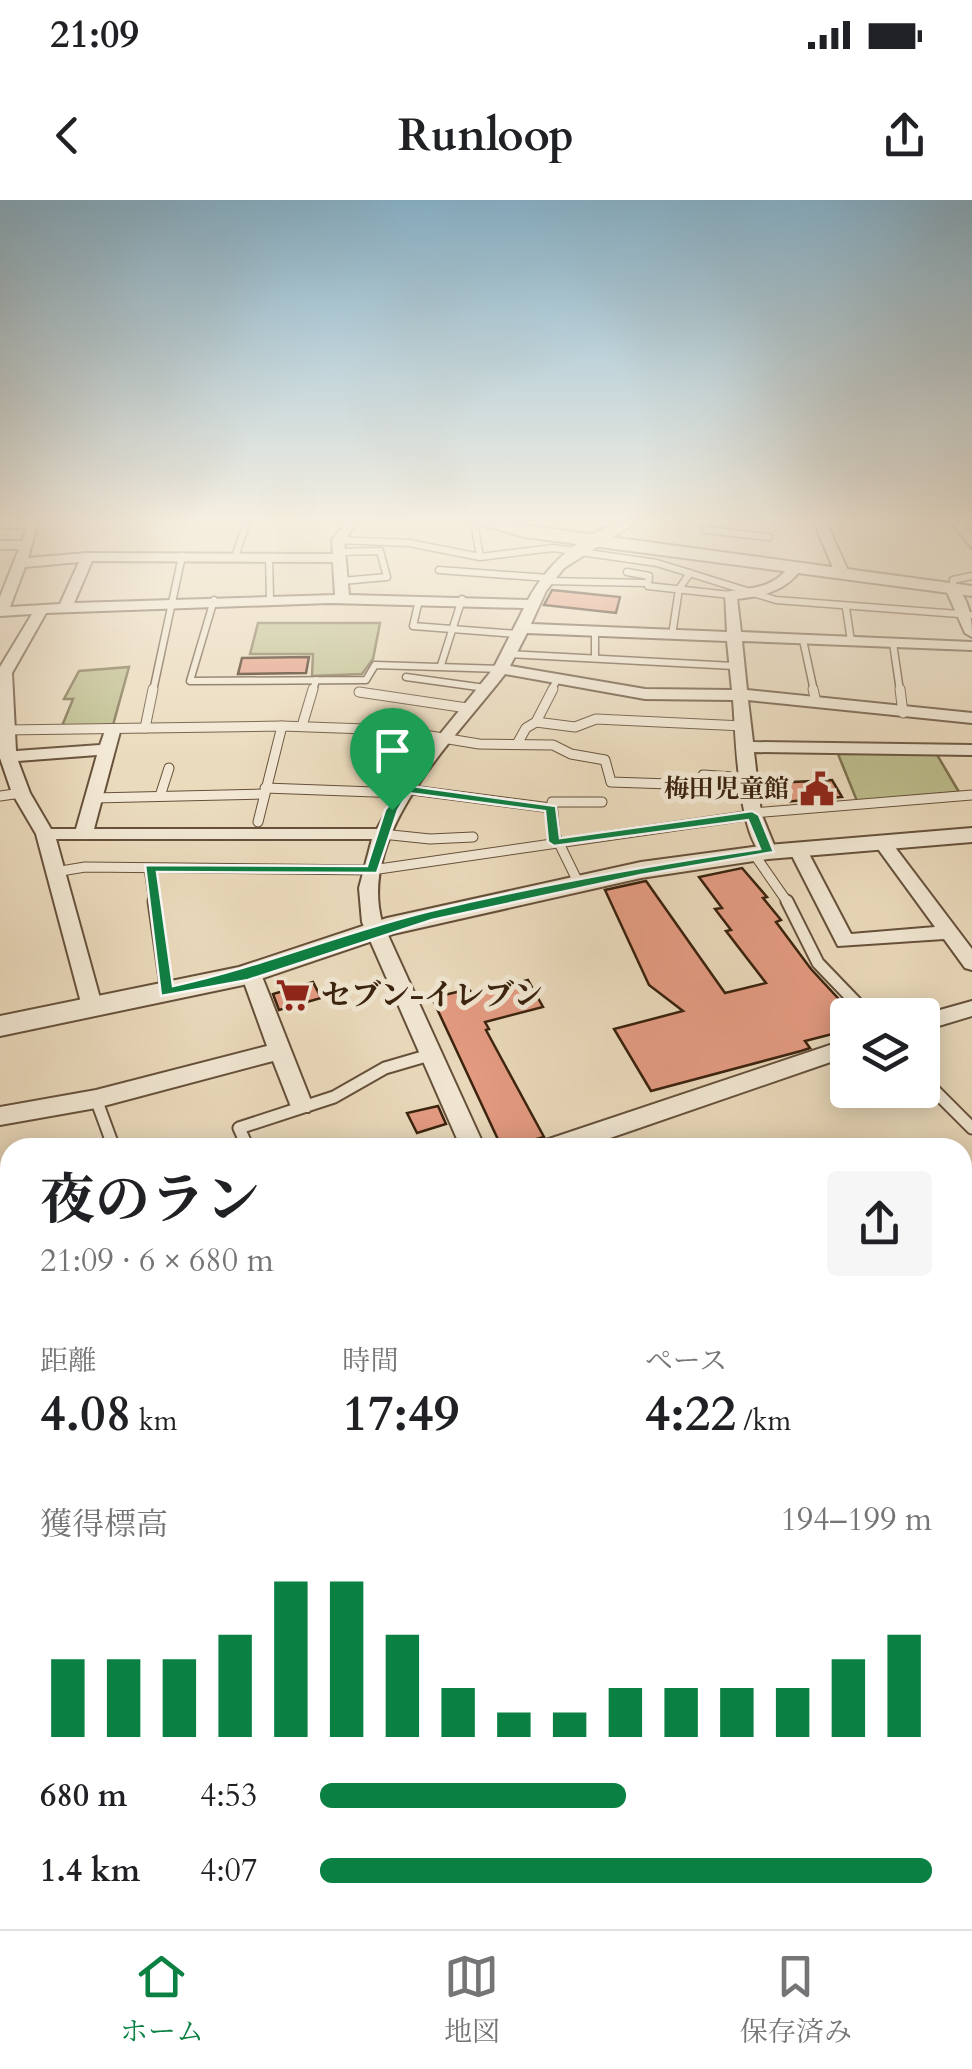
<!DOCTYPE html>
<html lang="ja">
<meta charset="utf-8">
<style>
body{margin:0;font-family:Cardo,"Noto Serif JP",serif;background:#f6f6f6;color:#202124;height:100vh;display:flex;flex-direction:column;font-size:38px;white-space:nowrap}
*{box-sizing:border-box;margin:0}
p{font-size:32px;color:#757577}
.icon{flex:none;width:55px;height:55px;fill:none;stroke:currentColor;stroke-width:2;stroke-linecap:round;stroke-linejoin:round}
.map{position:relative;flex:1;overflow:hidden}
.panel{position:absolute;left:0px;top:938px;width:972px;height:792px;display:flex;flex-direction:column;background:#fff;border-radius:30px 30px 0 0;box-shadow:0 5px 25px #0003}
.panel>*{flex:none}
.fabs{position:absolute;left:830px;top:798px;display:grid;gap:20px}
.fabs a{display:grid;place-items:center;width:110px;height:110px;border-radius:10px;background:#fff;box-shadow:0 5px 25px #0003;font-size:50px}
.pin{position:absolute;display:grid;place-items:center;width:85px;height:85px;color:#fff;margin:-102px -42px;border-radius:50% 50% 50% 0;rotate:-45deg;box-shadow:0 0 10px #0007}
.pin .icon{rotate:45deg}
.round{display:grid;place-items:center;flex:none;width:105px;height:105px;border-radius:10px;background:#f6f6f6}
.headline{display:flex;align-items:center;justify-content:space-between;height:170px;padding:0 40px}
h1{font-size:55px;font-weight:700;line-height:75px}
.figures{display:grid;grid-template-columns:repeat(3,1fr);gap:15px;height:170px;padding:10px 40px}
.figures div{display:grid;align-content:center}
.figures b{font-size:50px;font-weight:700}
.figures small{font-size:28px;font-weight:400}
.figures p{font-size:28px}
.chart{height:280px;padding:20px 40px}
.chart p{display:flex;justify-content:space-between}
.chart svg{width:100%;height:180px;margin-top:10px;stroke:#0b8043;stroke-width:6}
ul{padding:0 40px;list-style:none;font-size:32px}
li{display:grid;grid-template-columns:160px 120px 1fr;align-items:center;height:75px}
li i{height:25px;border-radius:12px;background:#0b8043}
.status{display:flex;justify-content:space-between;align-items:center;height:70px;padding:0 50px;background:#fff;direction:ltr}
.status svg{height:28px;fill:currentColor}
header{display:flex;justify-content:space-between;align-items:center;height:130px;padding:0 40px;background:#fff;font-size:45px;font-weight:700}
.dock{display:flex;justify-content:space-around;align-items:center;height:140px;border-top:2px solid #e0e0e0;background:#fff;font-size:28px;color:#757577}
.dock a{display:grid;justify-items:center;gap:5px}
.dock .current{color:#0b8043}
.map>svg:first-child{display:block}
.green{fill:#bdbe8d;stroke:#7c704e;stroke-width:2.5}
.building{fill:#e59c83;stroke:#3a220e;stroke-width:2.5}
.lines{fill:none;stroke-linecap:round;stroke-linejoin:round}
.service-far4-casing{stroke:#66503a;stroke-width:9}
.service-far3-casing{stroke:#66503a;stroke-width:11}
.service-far2-casing{stroke:#66503a;stroke-width:15}
.service-far1-casing{stroke:#66503a;stroke-width:18}
.service-casing{stroke:#66503a;stroke-width:21}
.minor-casing{stroke:#66503a;stroke-width:4}
.tertiary-casing{stroke:#66503a;stroke-width:4}
.service-far4{stroke:#f2e8d4;stroke-width:6}
.service-far3{stroke:#f2e8d4;stroke-width:9}
.service-far2{stroke:#f2e8d4;stroke-width:11}
.service-far1{stroke:#f2e8d4;stroke-width:14}
.service{stroke:#f2e8d4;stroke-width:18}
.minor{fill:#f2e8d4;fill-rule:evenodd}
.tertiary{fill:#f2e8d4;fill-rule:evenodd}
.route{fill:#0b8043;stroke:#fff;stroke-width:2.5;fill-rule:evenodd}
.labels{text-anchor:middle;dominant-baseline:central;stroke-width:10;stroke-linejoin:round;paint-order:stroke}
.far-poi-label{font-size:25px;font-weight:bold;fill:#3a220e;stroke:#f2e8d4;text-anchor:end}
.poi-label{font-size:30px;font-weight:bold;fill:#3a220e;stroke:#f2e8d4;text-anchor:start}
</style>
<div class="status"><b>21:09</b><svg viewBox="0 0 49 12"><path d="M0 12V9h3v3zM5 12V6h3v6zM10 12V3h3v9zM15 12V0h3v12zM26 1h20v11H26zM47 4h2v5h-2z"/></svg></div>
<header><svg class="icon" aria-label="back" viewBox="0 0 24 24"><path d="M15 5l-7 7 7 7"/></svg>Runloop<svg class="icon" aria-label="share" viewBox="0 0 24 24"><path d="M12 15V3M7 8l5-5 5 5M5 13v7h14v-7"/></svg></header>
<div class="map">
<svg width="972" height="1729" viewBox="0 0 972 1729">
<rect width="100%" height="100%" fill="#ebdbbd"/>
<filter id="stains"><feTurbulence type="fractalNoise" baseFrequency=".002" numOctaves="4"/><feColorMatrix values="0 0 0 0 .2 0 0 0 0 .09 0 0 0 0 .02 0 0 0 .5 -.17"/></filter>
<radialGradient id="worn" r=".72"><stop offset=".6" stop-color="#630" stop-opacity="0"/><stop offset="1" stop-color="#630" stop-opacity=".3"/></radialGradient>
<!-- green -->
<g class="green">
<polygon points="258,423 380,423 373,459 362,474 312,476 313,454 250,454"/>
<polygon points="129,467 113,525 62,526 73,499 64,499 79,471"/>
<polygon points="936,553 959,592 857,601 838,554"/>
</g>
<!-- building -->
<g class="building">
<polygon points="552,390 620,397 616,413 544,405"/>
<polygon points="309,457 306,473 238,474 242,458"/>
<polygon points="832,580 842,597 783,602 774,583"/>
<polygon points="742,668 767,697 763,698 781,720 776,722 811,769 848,809 848,830 805,841 810,848 801,851 651,891 614,829 683,811 649,785 605,690 646,681 725,793 766,783 726,731 731,730 715,709 722,708 699,677"/>
<polygon points="528,780 543,807 485,822 489,829 486,830 544,937 502,948 432,798 469,789 472,794"/>
<polygon points="313,782 321,798 279,810 273,794"/>
<polygon points="438,906 446,924 417,933 407,913"/>
</g>
<g class="lines">
<!-- service-far4 casing -->
<g class="service-far4-casing">
<g id="service-far4">
<polyline points="474,322 480,357"/>
<polyline points="706,322 706,330 769,337"/>
<polyline points="338,340 409,343 480,357 553,348 657,363 776,400 972,415"/>
<polyline points="339,352 380,351 387,377 342,381"/>
<polyline points="235,357 247,322"/>
<polyline points="269,358 270,399"/>
<polyline points="439,370 549,378"/>
<polyline points="627,372 649,376 648,386 730,395"/>
<polyline points="547,381 648,383"/>
<polyline points="953,390 953,380 972,376"/>
<polyline points="214,400 190,481 366,480 375,465 502,469"/>
<polyline points="419,400 413,426 517,434"/>
<polyline points="846,408 851,441"/>
<polyline points="595,432 595,457"/>
<polyline points="672,435 679,389 690,373"/>
<polyline points="803,440 814,491"/>
<polyline points="893,443 900,491"/>
<polyline points="507,454 734,466"/>
<polyline points="441,465 462,399"/>
<polyline points="406,477 485,488"/>
<polyline points="153,491 182,356"/>
<polyline points="313,491 316,480"/>
<polyline points="551,491 558,478"/>
</g>
</g>
<!-- service-far3 casing -->
<g class="service-far3-casing">
<g id="service-far3">
<polyline points="813,489 816,502"/>
<polyline points="900,489 903,513"/>
<polyline points="359,492 467,508"/>
<polyline points="536,522 575,527 596,519 743,526"/>
<polyline points="302,526 313,489"/>
<polyline points="145,528 153,489"/>
<polyline points="6,530 282,526 394,530 479,544 553,545 571,554 605,560 611,582 699,585 703,575 747,578"/>
<polyline points="517,544 526,528 536,522 553,489"/>
<polyline points="265,588 402,593"/>
<polyline points="404,589 551,608"/>
<polyline points="0,596 21,593"/>
<polyline points="160,596 169,568"/>
<polyline points="94,598 263,594"/>
<polyline points="752,613 972,595"/>
<polyline points="258,622 282,526"/>
<polyline points="382,634 430,639 473,637"/>
<polyline points="754,654 788,703"/>
<polyline points="149,668 154,703"/>
<polyline points="55,672 85,667 372,670 752,615"/>
<polyline points="579,684 555,635 552,602 602,602"/>
</g>
</g>
<!-- service-far2 casing -->
<g class="service-far2-casing">
<g id="service-far2">
<polyline points="154,701 167,793"/>
<polyline points="787,701 818,763 868,815"/>
<polyline points="922,878 972,928"/>
<polyline points="96,899 114,948"/>
<polyline points="248,948 239,928 334,897 385,868 433,854"/>
</g>
</g>
<!-- service-far1 casing -->
<g class="service-far1-casing">
<polyline id="service-far1" points="0,1131 10,1131"/>
</g>
<!-- service casing -->
<g class="service-casing">
<g id="service">
<polyline points="962,1318 972,1324"/>
<polyline points="962,1495 972,1502"/>
<polyline points="0,1512 10,1509"/>
<polyline points="0,1676 10,1673"/>
<polyline points="567,1720 572,1729"/>
<polyline points="472,1729 482,1720"/>
<polyline points="754,1729 765,1720"/>
</g>
</g>
<!-- minor casing -->
<g class="minor-casing">
<g id="minor">
<path d="M0 322 38 323 28 358 87 353 333 354 332 340 346 322H358L344 340 349 395 528 400C548 362 592 322 637 322L564 368 546 391 531 424 727 432 725 392C751 388 774 389 790 365H800L802 368C786 391 764 396 737 399L741 432 972 442V450L742 441 747 490 972 513V523L748 500 753 542 972 545V555L754 552 761 613 777 652 768 658C737 646 736 531 733 500L645 499 505 474C456 538 357 632 382 722L485 948H461L362 722 359 688 372 639H56L103 809 92 816 84 814 36 634 12 593 0 558V467L32 414 0 416V397L19 349H0V341H22L27 329 0 327ZM92 361 333 362 335 395 74 403ZM79 362 60 404 10 407 25 367ZM329 403 524 408 493 469 406 576 377 629H94L121 528 119 525H107L100 545 16 551 12 473 46 413ZM527 433 727 441 732 490 645 489 510 466ZM97 555 76 629H51L30 593 18 561Z"/>
<polygon points="814,322 826,322 850,375 848,378 836,375"/>
<polygon points="951,322 963,322 972,335 972,348"/>
<path d="M953 386C969 395 972 419 972 437L965 433 946 390Z"/>
<polygon points="882,637 888,638 972,749 972,770 965,768 944,739 838,746 789,650 791,646 805,646 807,650 851,734 935,727 873,642"/>
<polygon points="251,767 261,774 313,906 309,912 293,912 273,861 96,908 0,925 0,907 96,890 267,846 241,774"/>
<polygon points="972,801 972,816 922,831 922,815"/>
<polygon points="848,839 848,856 581,948 540,948 543,941"/>
<polygon points="10,1182 10,1210 0,1214 0,1185"/>
<polygon points="962,1201 972,1205 972,1235 962,1231"/>
<polygon points="962,1666 972,1670 972,1709 962,1705"/>
</g>
</g>
<!-- tertiary casing -->
<g class="tertiary-casing">
<g id="tertiary">
<polygon points="472,322 500,322 972,386 972,396 524,337"/>
<polygon points="972,628 972,642 768,659 641,678 393,734 243,785 0,836 0,816 239,767 387,718 641,662 768,645"/>
<polygon points="972,1023 972,1059 962,1062 962,1026"/>
<polygon points="303,1720 360,1720 356,1729 299,1729"/>
</g>
</g>
<!-- service-far4 -->
<use href="#service-far4" class="service-far4"/>
<!-- service-far3 -->
<use href="#service-far3" class="service-far3"/>
<!-- service-far2 -->
<use href="#service-far2" class="service-far2"/>
<!-- service-far1 -->
<use href="#service-far1" class="service-far1"/>
<!-- service -->
<use href="#service" class="service"/>
<!-- minor -->
<use href="#minor" class="minor"/>
<!-- tertiary -->
<use href="#tertiary" class="tertiary"/>
</g>
<!-- sky -->
<linearGradient id="sky" x2="0" y2="1"><stop stop-color="#88b7d2"/><stop offset="0.57" stop-color="#f6efe1"/><stop offset="1" stop-color="#f6efe1" stop-opacity="0"/></linearGradient>
<rect width="972" height="564" fill="url(#sky)"/>
<!-- route -->
<path class="route" d="M404 585 556 606 560 638 752 611 759 615 774 652 641 675 432 720 248 780 161 796 145 665 367 666 385 610ZM408 593 545 611 548 642 554 646 748 620 760 649C649 665 539 685 430 711 343 732 261 767 173 786L157 672 377 673 398 610Z"/>
<!-- icons -->
<defs>
<g id="civic-bare" transform="scale(2.7)"><path d="M-.6-6.5H3V-4.5H.6V-3L4-1V1h2V6H-6V1h2V-1L-.6-3ZM-1.2 2.5V6h2.4V2.5Z" fill="#8f2418" stroke="#f2e8d4" stroke-width="2.5" paint-order="stroke"/></g>
<g id="supermarket-bare" transform="scale(2.7)"><path d="M-6-5.5h2.5l.6 2H6L4.5 2H-2.5L-4.4-4H-6ZM-1.5 3.2a1.3 1.3 0 1 0 .1 0ZM3 3.2a1.3 1.3 0 1 0 .1 0Z" fill="#8f2418" stroke="#f2e8d4" stroke-width="2.5" paint-order="stroke"/></g>
</defs>
<g fill-rule="evenodd">
<use href="#civic-bare" x="817" y="589"/>
<use href="#supermarket-bare" x="293" y="795"/>
</g>
<g class="labels">
<!-- far-poi labels -->
<g class="far-poi-label">
<text x="789" y="589">梅田児童館</text>
</g>
<!-- poi labels -->
<g class="poi-label">
<text x="321" y="795">セブン-イレブン</text>
</g>
</g>
<rect width="100%" height="100%" filter="url(#stains)"/>
<rect width="100%" height="100%" fill="url(#worn)"/>
</svg>
<div class="fabs">
<a><svg class="icon" aria-label="layers" viewBox="0 0 24 24"><path d="M12 4l9 5-9 5-9-5zM3 14l9 5 9-5"/></svg></a>
</div>
<div class="pin" style="left:392px;top:610px;background:#1e9e55"><svg class="icon" aria-label="arrive" viewBox="0 0 24 24"><path d="M6 21V4h12l-3 4 3 4H6"/></svg></div>
<section class="panel">
<div class="headline"><div><h1>夜のラン</h1><p>21:09 · 6 × 680 m</p></div><a class="round"><svg class="icon" aria-label="share" viewBox="0 0 24 24"><path d="M12 15V3M7 8l5-5 5 5M5 13v7h14v-7"/></svg></a></div>
<div class="figures">
<div><p>距離</p><b>4.08<small> km</small></b></div>
<div><p>時間</p><b>17:49</b></div>
<div><p>ペース</p><b>4:22<small> /km</small></b></div>
</div>
<div class="chart"><p><span>獲得標高</span>194–199 m</p>
<svg viewBox="0 0 160 44" preserveAspectRatio="none"><path d="M5 44V25M15 44V25M25 44V25M35 44V19M45 44V6M55 44V6M65 44V19M75 44V32M85 44V38M95 44V38M105 44V32M115 44V32M125 44V32M135 44V32M145 44V25M155 44V19"/></svg>
</div>
<ul>
<li><b>680 m</b>4:53<i style="width:50%"></i></li>
<li><b>1.4 km</b>4:07<i style="width:100%"></i></li>
</ul>
</section>
</div>
<nav class="dock">
<a class="current"><svg class="icon" aria-label="home" viewBox="0 0 24 24"><path d="M3 11l9-7 9 7M6 9v11h12V9"/></svg>ホーム</a>
<a><svg class="icon" aria-label="map" viewBox="0 0 24 24"><path d="M3 6l6-2 6 2 6-2v14l-6 2-6-2-6 2zM9 4v14M15 6v14"/></svg>地図</a>
<a><svg class="icon" aria-label="saved" viewBox="0 0 24 24"><path d="M7 4h10v16l-5-4-5 4z"/></svg>保存済み</a>
</nav>
